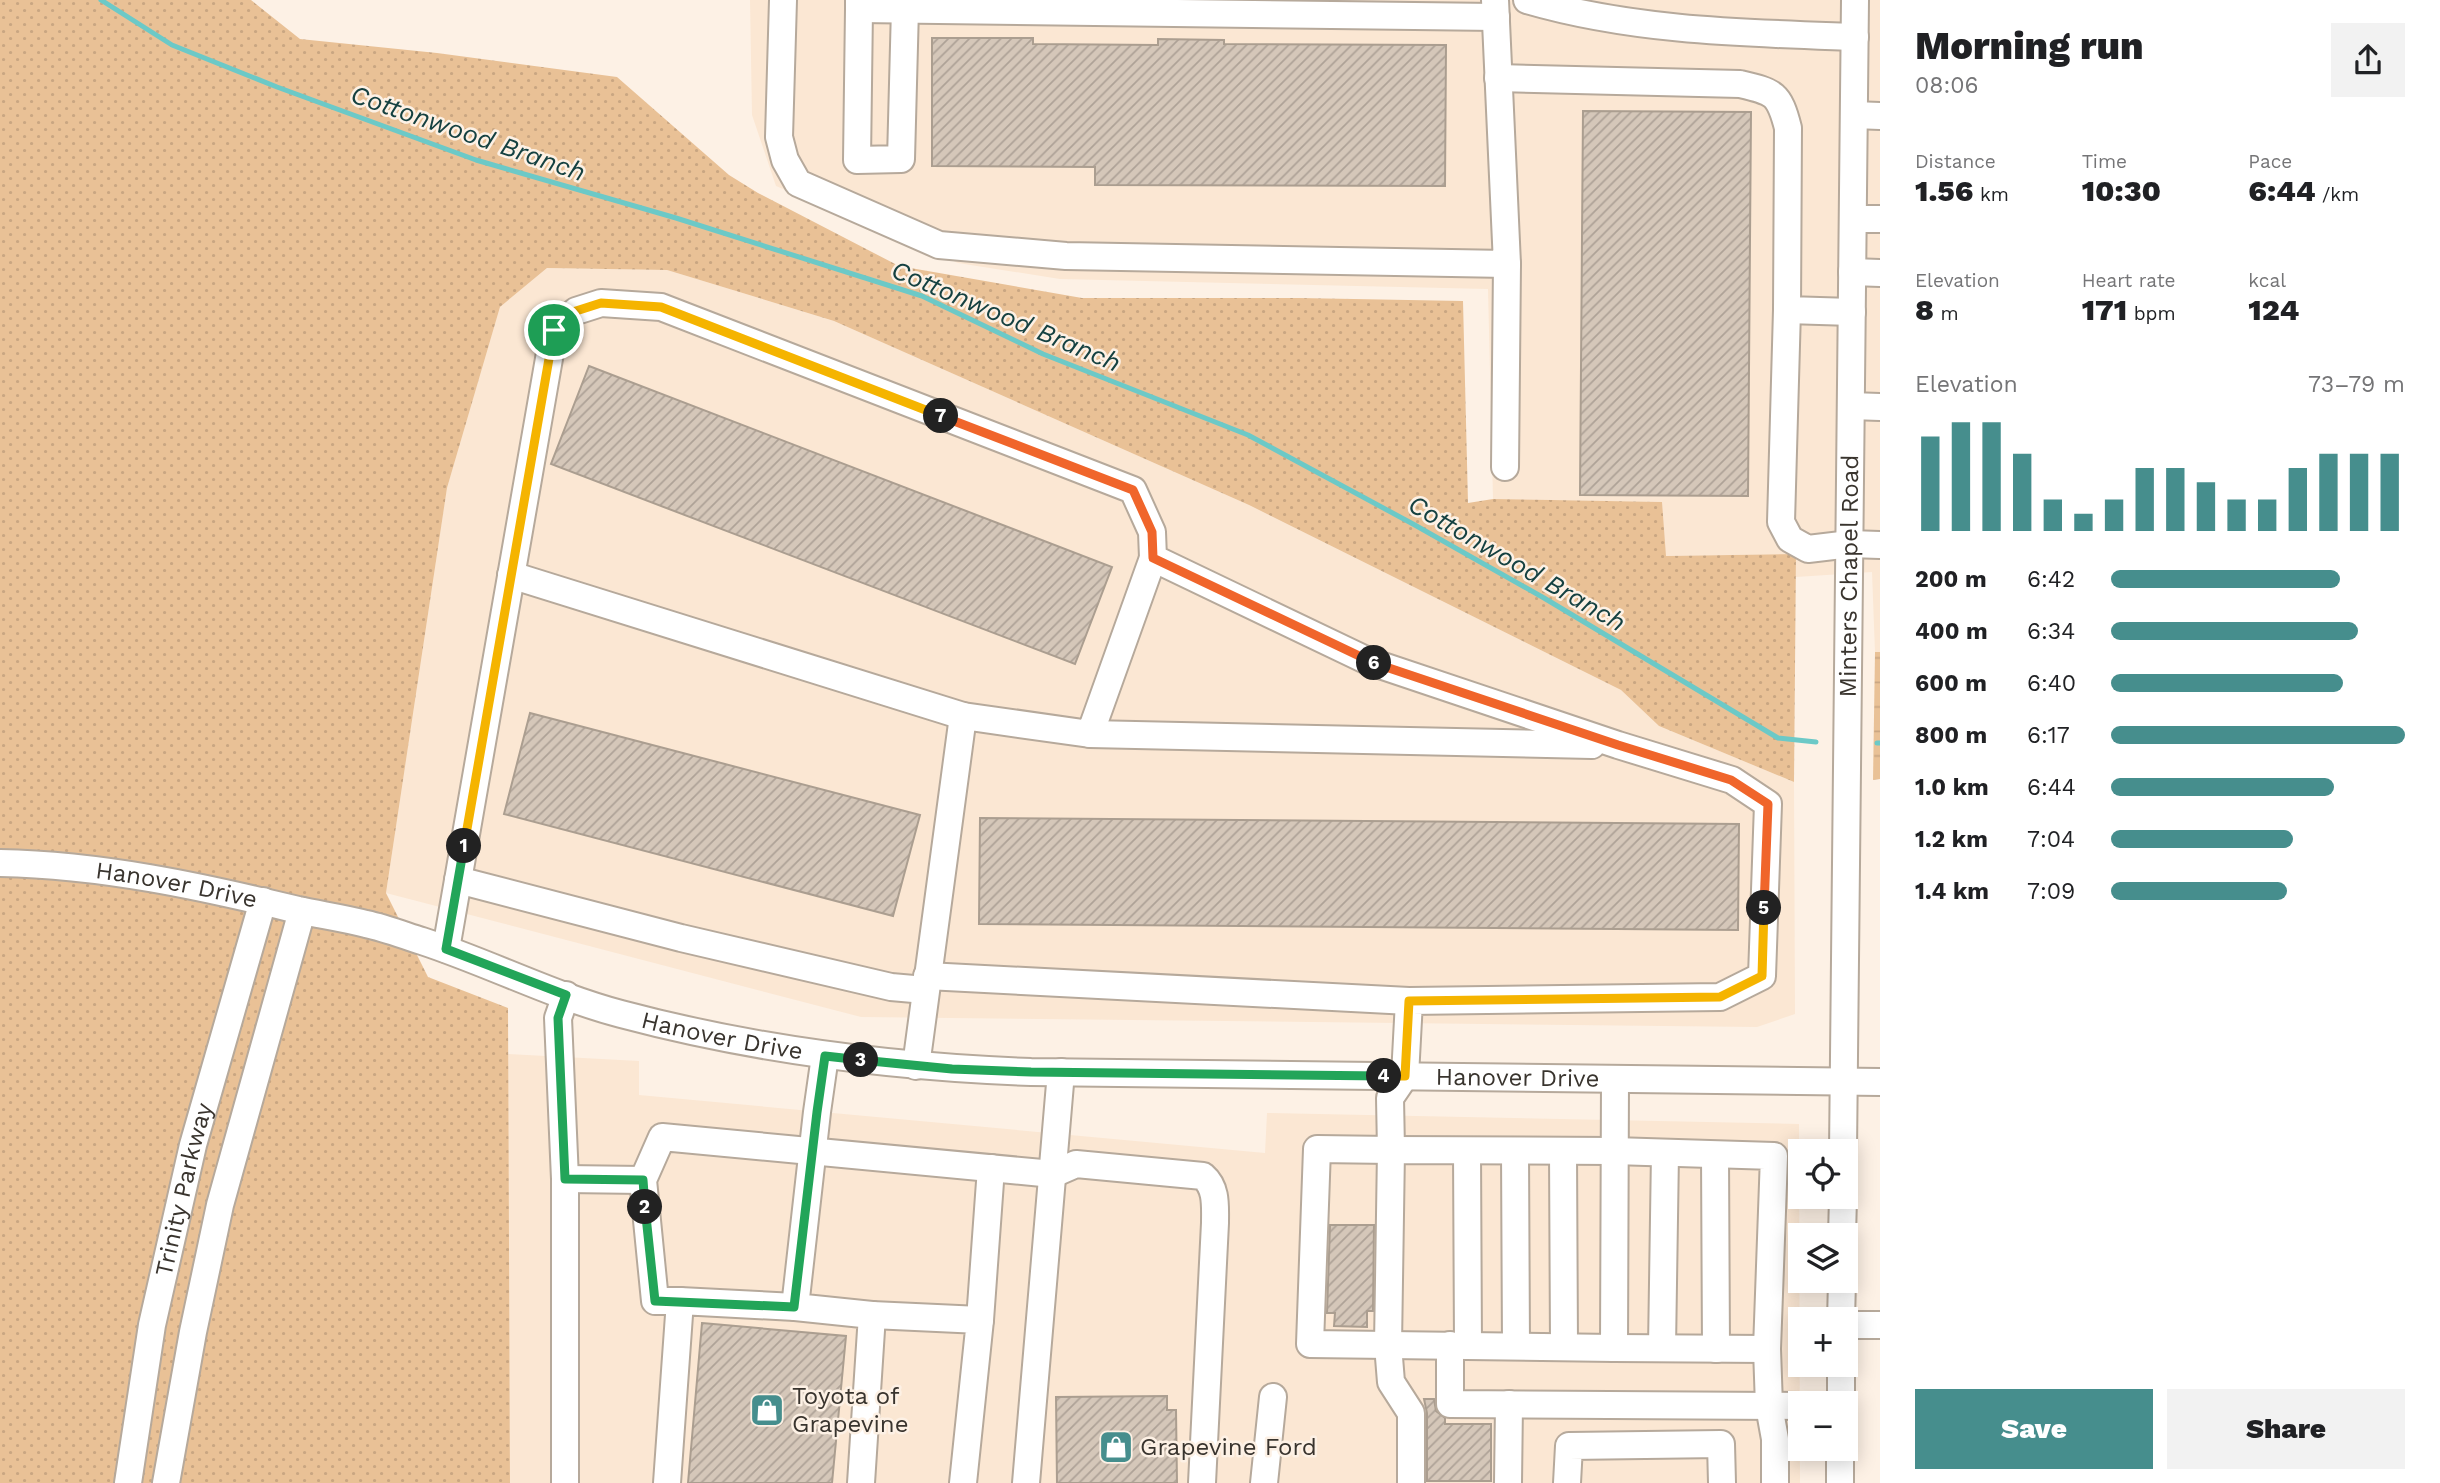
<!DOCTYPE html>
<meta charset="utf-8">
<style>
body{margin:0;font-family:"Work Sans",sans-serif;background:#f2f2f2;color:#202124;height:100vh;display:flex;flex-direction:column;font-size:26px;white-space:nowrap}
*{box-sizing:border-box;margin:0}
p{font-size:23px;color:#757577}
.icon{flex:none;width:38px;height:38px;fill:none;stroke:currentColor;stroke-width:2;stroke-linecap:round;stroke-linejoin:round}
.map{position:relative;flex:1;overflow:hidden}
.details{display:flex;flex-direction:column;background:#fff;width:560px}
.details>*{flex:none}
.tools{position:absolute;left:1788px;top:1139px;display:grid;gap:14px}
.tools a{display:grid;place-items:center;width:70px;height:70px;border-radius:0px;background:#fff;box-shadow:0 4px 18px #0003;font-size:35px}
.pin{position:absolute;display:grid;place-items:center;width:60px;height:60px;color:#fff;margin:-30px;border:4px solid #fff;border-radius:50%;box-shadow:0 2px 7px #0007}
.km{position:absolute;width:35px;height:35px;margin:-18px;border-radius:50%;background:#222;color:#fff;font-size:19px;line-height:35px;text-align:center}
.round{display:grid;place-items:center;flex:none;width:74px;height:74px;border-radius:0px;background:#f2f2f2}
.overview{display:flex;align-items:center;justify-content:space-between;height:119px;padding:0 35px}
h1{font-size:38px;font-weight:800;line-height:52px}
.metrics{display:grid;grid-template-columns:repeat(3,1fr);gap:10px;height:119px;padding:7px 35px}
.metrics div{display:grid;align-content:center}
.metrics b{font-size:30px;font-weight:800}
.metrics small{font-size:19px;font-weight:400}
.metrics p{font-size:19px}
.chart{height:196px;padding:14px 35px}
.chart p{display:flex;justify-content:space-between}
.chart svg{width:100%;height:126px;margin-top:7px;stroke:#468e8d;stroke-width:6}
.action{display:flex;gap:14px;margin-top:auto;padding:14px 35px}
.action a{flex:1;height:80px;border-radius:0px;background:#468e8d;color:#fff;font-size:28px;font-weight:800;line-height:80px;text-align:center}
.action a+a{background:#f2f2f2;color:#202124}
ul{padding:0 35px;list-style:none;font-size:23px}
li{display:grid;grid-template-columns:112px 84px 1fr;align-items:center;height:52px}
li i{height:18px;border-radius:9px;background:#468e8d}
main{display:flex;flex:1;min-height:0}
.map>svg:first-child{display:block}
.built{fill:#fbe7d3}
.grass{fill:url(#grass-dots)}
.wetland{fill:url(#wetland-marsh)}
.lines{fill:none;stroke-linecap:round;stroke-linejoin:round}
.stream{stroke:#6cc9c7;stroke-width:5}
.building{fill:url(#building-hatch);stroke:#ab9e90;stroke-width:2}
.minor-casing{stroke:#b6a99b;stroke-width:30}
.minor{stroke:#fff;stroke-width:26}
.split-1-casing{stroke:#fff;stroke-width:14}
.split-2-casing{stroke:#fff;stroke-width:14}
.split-3-casing{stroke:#fff;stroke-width:14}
.split-4-casing{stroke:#fff;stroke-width:14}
.split-5-casing{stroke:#fff;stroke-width:14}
.split-6-casing{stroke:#fff;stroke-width:14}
.split-7-casing{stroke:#fff;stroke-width:14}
.split-8-casing{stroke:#fff;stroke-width:14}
.split-1{stroke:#f5b400;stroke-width:9}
.split-2{stroke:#22a559;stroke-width:9}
.split-3{stroke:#22a559;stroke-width:9}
.split-4{stroke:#22a559;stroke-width:9}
.split-5{stroke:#f5b400;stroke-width:9}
.split-6{stroke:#f0652b;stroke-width:9}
.split-7{stroke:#f0652b;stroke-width:9}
.split-8{stroke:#f5b400;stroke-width:9}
.labels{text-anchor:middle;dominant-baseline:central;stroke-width:5;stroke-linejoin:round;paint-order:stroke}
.street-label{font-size:24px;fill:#39342e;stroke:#fdf1e5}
.poi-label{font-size:24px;fill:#39342e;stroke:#fdf1e5;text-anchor:start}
.water-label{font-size:26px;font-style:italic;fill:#154141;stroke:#fdf1e5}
</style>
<main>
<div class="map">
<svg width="1880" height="1483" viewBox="0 0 1880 1483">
<defs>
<pattern id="grass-dots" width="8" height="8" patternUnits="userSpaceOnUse" patternTransform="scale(1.75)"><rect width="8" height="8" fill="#e9c196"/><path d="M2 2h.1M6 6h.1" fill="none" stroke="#c9a682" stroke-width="1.8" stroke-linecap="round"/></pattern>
<pattern id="wetland-marsh" width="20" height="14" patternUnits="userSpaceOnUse" patternTransform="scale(1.75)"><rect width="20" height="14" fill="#e9c196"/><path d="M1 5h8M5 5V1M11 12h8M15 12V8" fill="none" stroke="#c9a682"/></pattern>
<pattern id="building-hatch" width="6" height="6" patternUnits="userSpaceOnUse" patternTransform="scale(1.75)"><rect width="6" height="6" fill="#d5c7b9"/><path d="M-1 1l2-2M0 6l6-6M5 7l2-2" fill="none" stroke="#aea297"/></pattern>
</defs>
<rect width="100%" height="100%" fill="#fdf1e5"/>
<!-- built -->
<g class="built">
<polygon points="750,0 1880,0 1880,652 1875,652 1872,572 1796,577 1796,554 1665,556 1661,502 1493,499 1488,289 1060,279 958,263 776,186 752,115"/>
<polygon points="547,268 667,270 834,321 1249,505 1621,690 1659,726 1794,782 1795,1014 1757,1027 861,1017 386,893 447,488 500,307"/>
<polygon points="507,1054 639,1061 639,1095 1265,1153 1267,1113 1799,1124 1800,1483 510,1483"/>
</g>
<!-- grass -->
<polygon class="grass" points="0,0 251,0 300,39 437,53 617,77 729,175 758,193 899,266 1082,298 1299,298 1463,301 1468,503 1493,499 1662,502 1666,556 1796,554 1794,782 1659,726 1621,690 1249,505 834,321 667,270 547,268 500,307 447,488 386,893 428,977 508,1008 510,1483 0,1483"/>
<!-- wetland -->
<polygon class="wetland" points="1875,652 1880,652 1880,779 1873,780"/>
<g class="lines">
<!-- stream -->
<g class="stream">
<polyline points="101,0 172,45 277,87 476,160 676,218 922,296 1043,354 1248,435 1413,524 1544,598 1778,738 1816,742"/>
<polyline points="1877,743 1880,743"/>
</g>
</g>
<!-- building -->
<g class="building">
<polygon points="932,38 1033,38 1033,44 1158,45 1158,39 1224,40 1224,44 1446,45 1445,186 1095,185 1095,167 932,166"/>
<polygon points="1583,111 1751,112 1748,496 1580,495"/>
<polygon points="589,366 1112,567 1075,664 551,464"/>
<polygon points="530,713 920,815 893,916 504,814"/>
<polygon points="980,818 1739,824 1738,930 979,924"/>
<polygon points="1330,1225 1374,1225 1373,1311 1367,1311 1367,1327 1334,1326 1335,1313 1327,1313"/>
<polygon points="702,1323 846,1336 832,1483 688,1483"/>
<polygon points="1167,1396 1167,1410 1176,1410 1177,1483 1057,1483 1056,1397"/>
<polygon points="1424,1399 1434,1399 1436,1411 1445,1418 1445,1424 1491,1424 1491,1481 1427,1481 1427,1413"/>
</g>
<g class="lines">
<!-- minor casing -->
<g class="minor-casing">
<g id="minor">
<polyline points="783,0 779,137 785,160 798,183 939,245 1066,256 1507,264 1495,0"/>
<polyline points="859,0 859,9 1496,17"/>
<path d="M1527 0C1633 31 1745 33 1855 37"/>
<polyline points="859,9 857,160 901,159 905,8"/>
<path d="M1498 78 1740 84C1774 92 1779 93 1788 128L1787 310 1852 312"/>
<polyline points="1854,115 1880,116"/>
<polyline points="1853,219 1880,219"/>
<polyline points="1852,272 1880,273"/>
<polyline points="1787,310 1781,522 1790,539 1808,549 1850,544 1880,545"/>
<polyline points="1851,406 1880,407"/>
<polyline points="1505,467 1507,264"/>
<polyline points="511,575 963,716"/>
<polyline points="1090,734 1592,745"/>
<path id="s1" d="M0 863C102 865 200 886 298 910 321 915 344 918 366 924 385 928 403 935 422 941 489 963 553 996 621 1014 756 1050 892 1067 1031 1072L1880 1082"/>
<polyline points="458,880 681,938 891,987 925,990"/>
<polyline points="446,949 554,330 576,311 601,303 661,307 1133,490 1152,532 1153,558 1368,661 1618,745 1732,780 1768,804 1762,976 1720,997 1409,1001 1405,1076 1390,1098 1391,1150 1317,1149 1310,1344 1614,1348 1615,1079"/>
<polyline points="927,976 1409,1001"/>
<polyline points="825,1056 817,1112 795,1307 872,1315 861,1483"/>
<polyline points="916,1066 963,716 1090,734 1153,558"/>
<polyline points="1467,1151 1468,1346"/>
<polyline points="1515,1151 1516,1346"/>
<polyline points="1563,1151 1564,1347"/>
<path id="s2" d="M1843 1152 1855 0"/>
<polyline points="1715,1155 1716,1349"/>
<polyline points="565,1179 643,1180"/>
<polyline points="1842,1236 1843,1197"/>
<path d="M680 1301H655L643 1180 662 1137 1053 1174 1076 1164 1203 1176C1217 1188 1215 1206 1215 1223L1202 1483"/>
<polyline points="872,1315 980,1320 963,1483"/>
<polyline points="980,1320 991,1168"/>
<polyline points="1841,1320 1842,1281"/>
<polyline points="1846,1325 1880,1325"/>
<polyline points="1450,1345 1450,1404 1801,1406"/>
<polyline points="1662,1348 1665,1153"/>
<polyline points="1767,1349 1769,1406 1775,1439 1775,1483"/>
<polyline points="1841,1404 1841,1365"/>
<path id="s3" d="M128 1483 152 1325 193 1145 263 901"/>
<polyline points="166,1483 193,1332 220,1205 302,911"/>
<polyline points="565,1483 565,1179 558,1018 566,995"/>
<polyline points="667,1483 680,1301 795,1307"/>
<polyline points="1026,1483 1061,1072"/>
<polyline points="1264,1483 1273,1397"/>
<polyline points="1411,1483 1411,1413 1391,1382 1388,1345 1391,1150 1614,1151 1774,1156 1767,1349 1614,1348"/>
<polyline points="1508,1483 1509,1404"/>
<polyline points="1567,1483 1569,1446 1721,1444 1722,1483"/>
<polyline points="1840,1483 1840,1449"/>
</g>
</g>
<!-- minor -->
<use href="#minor" class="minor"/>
</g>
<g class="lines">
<!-- split-1 casing -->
<g class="split-1-casing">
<polyline id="split-1" points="464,846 554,330"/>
</g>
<!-- split-2 casing -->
<g class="split-2-casing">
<polyline id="split-2" points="464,846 446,949 566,995 558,1018 565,1179 643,1180 645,1207"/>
</g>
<!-- split-3 casing -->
<g class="split-3-casing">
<polyline id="split-3" points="645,1207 655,1301 794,1307 817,1112 825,1056 861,1060"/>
</g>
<!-- split-4 casing -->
<g class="split-4-casing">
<polyline id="split-4" points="861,1060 952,1069 1031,1072 1384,1076"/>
</g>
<!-- split-5 casing -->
<g class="split-5-casing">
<polyline id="split-5" points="1384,1076 1405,1076 1409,1001 1720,997 1762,976 1764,908"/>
</g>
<!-- split-6 casing -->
<g class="split-6-casing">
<polyline id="split-6" points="1374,663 1618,745 1731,780 1768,804 1764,908"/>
</g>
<!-- split-7 casing -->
<g class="split-7-casing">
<polyline id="split-7" points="941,416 1133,490 1152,532 1153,558 1374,663"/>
</g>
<!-- split-8 casing -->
<g class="split-8-casing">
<polyline id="split-8" points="554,330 576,311 601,303 661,307 941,416"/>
</g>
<!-- split-1 -->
<use href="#split-1" class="split-1"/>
<!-- split-2 -->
<use href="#split-2" class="split-2"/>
<!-- split-3 -->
<use href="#split-3" class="split-3"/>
<!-- split-4 -->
<use href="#split-4" class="split-4"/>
<!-- split-5 -->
<use href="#split-5" class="split-5"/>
<!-- split-6 -->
<use href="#split-6" class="split-6"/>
<!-- split-7 -->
<use href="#split-7" class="split-7"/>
<!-- split-8 -->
<use href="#split-8" class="split-8"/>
</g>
<!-- icons -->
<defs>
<g id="shop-square" transform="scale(1.75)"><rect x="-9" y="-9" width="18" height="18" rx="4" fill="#468e8d" stroke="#fdf1e5"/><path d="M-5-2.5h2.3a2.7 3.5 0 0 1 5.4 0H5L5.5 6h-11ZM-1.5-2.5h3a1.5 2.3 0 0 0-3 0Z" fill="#fff"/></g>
</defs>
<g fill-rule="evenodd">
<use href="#shop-square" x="767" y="1410"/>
<use href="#shop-square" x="1116" y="1447"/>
</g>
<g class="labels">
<!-- street labels -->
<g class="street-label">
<text stroke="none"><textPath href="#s2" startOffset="576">Minters Chapel Road</textPath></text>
<text stroke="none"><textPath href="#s1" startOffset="178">Hanover Drive</textPath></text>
<text stroke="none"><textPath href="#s1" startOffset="746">Hanover Drive</textPath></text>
<text stroke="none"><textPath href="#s1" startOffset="1544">Hanover Drive</textPath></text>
<text stroke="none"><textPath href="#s3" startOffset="299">Trinity Parkway</textPath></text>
</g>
<!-- poi labels -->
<g class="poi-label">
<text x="792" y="1396">Toyota of<tspan x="792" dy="28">Grapevine</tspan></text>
<text x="1140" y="1447">Grapevine Ford</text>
</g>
<!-- water labels -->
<g class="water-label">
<text transform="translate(468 133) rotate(19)">Cottonwood Branch</text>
<text transform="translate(1006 316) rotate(23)">Cottonwood Branch</text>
<text transform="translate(1517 563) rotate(30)">Cottonwood Branch</text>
</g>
</g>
</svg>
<div class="tools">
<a><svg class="icon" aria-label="locate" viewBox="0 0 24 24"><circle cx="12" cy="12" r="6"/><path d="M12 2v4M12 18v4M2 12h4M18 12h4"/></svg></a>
<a><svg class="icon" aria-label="layers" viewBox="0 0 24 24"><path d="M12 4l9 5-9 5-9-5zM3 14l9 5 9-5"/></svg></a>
<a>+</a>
<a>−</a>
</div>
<div class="pin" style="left:554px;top:330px;background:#1e9e55"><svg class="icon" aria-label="arrive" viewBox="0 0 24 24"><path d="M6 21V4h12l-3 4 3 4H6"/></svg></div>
<b class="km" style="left:464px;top:846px">1</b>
<b class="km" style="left:645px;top:1207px">2</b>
<b class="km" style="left:861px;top:1060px">3</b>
<b class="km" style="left:1384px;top:1076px">4</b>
<b class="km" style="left:1764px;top:908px">5</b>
<b class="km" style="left:1374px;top:663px">6</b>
<b class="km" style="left:941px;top:416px">7</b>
</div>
<section class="details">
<div class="overview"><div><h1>Morning run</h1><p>08:06</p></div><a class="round"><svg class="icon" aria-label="share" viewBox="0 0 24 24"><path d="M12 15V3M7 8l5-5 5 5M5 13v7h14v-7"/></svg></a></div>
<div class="metrics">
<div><p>Distance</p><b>1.56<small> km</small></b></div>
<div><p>Time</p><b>10:30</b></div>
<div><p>Pace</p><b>6:44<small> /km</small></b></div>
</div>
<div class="metrics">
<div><p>Elevation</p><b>8<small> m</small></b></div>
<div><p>Heart rate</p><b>171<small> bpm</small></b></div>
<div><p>kcal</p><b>124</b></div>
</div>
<div class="chart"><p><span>Elevation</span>73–79 m</p>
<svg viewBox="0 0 160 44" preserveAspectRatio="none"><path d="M5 44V11M15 44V6M25 44V6M35 44V17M45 44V33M55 44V38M65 44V33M75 44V22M85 44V22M95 44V27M105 44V33M115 44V33M125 44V22M135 44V17M145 44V17M155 44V17"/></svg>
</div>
<ul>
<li><b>200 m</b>6:42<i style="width:78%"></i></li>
<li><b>400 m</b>6:34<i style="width:84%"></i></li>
<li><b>600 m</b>6:40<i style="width:79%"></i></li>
<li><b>800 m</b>6:17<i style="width:100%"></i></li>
<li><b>1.0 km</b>6:44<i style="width:76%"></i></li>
<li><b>1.2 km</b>7:04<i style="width:62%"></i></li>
<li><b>1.4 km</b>7:09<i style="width:60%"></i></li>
</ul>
<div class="action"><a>Save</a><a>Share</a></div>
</section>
</main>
